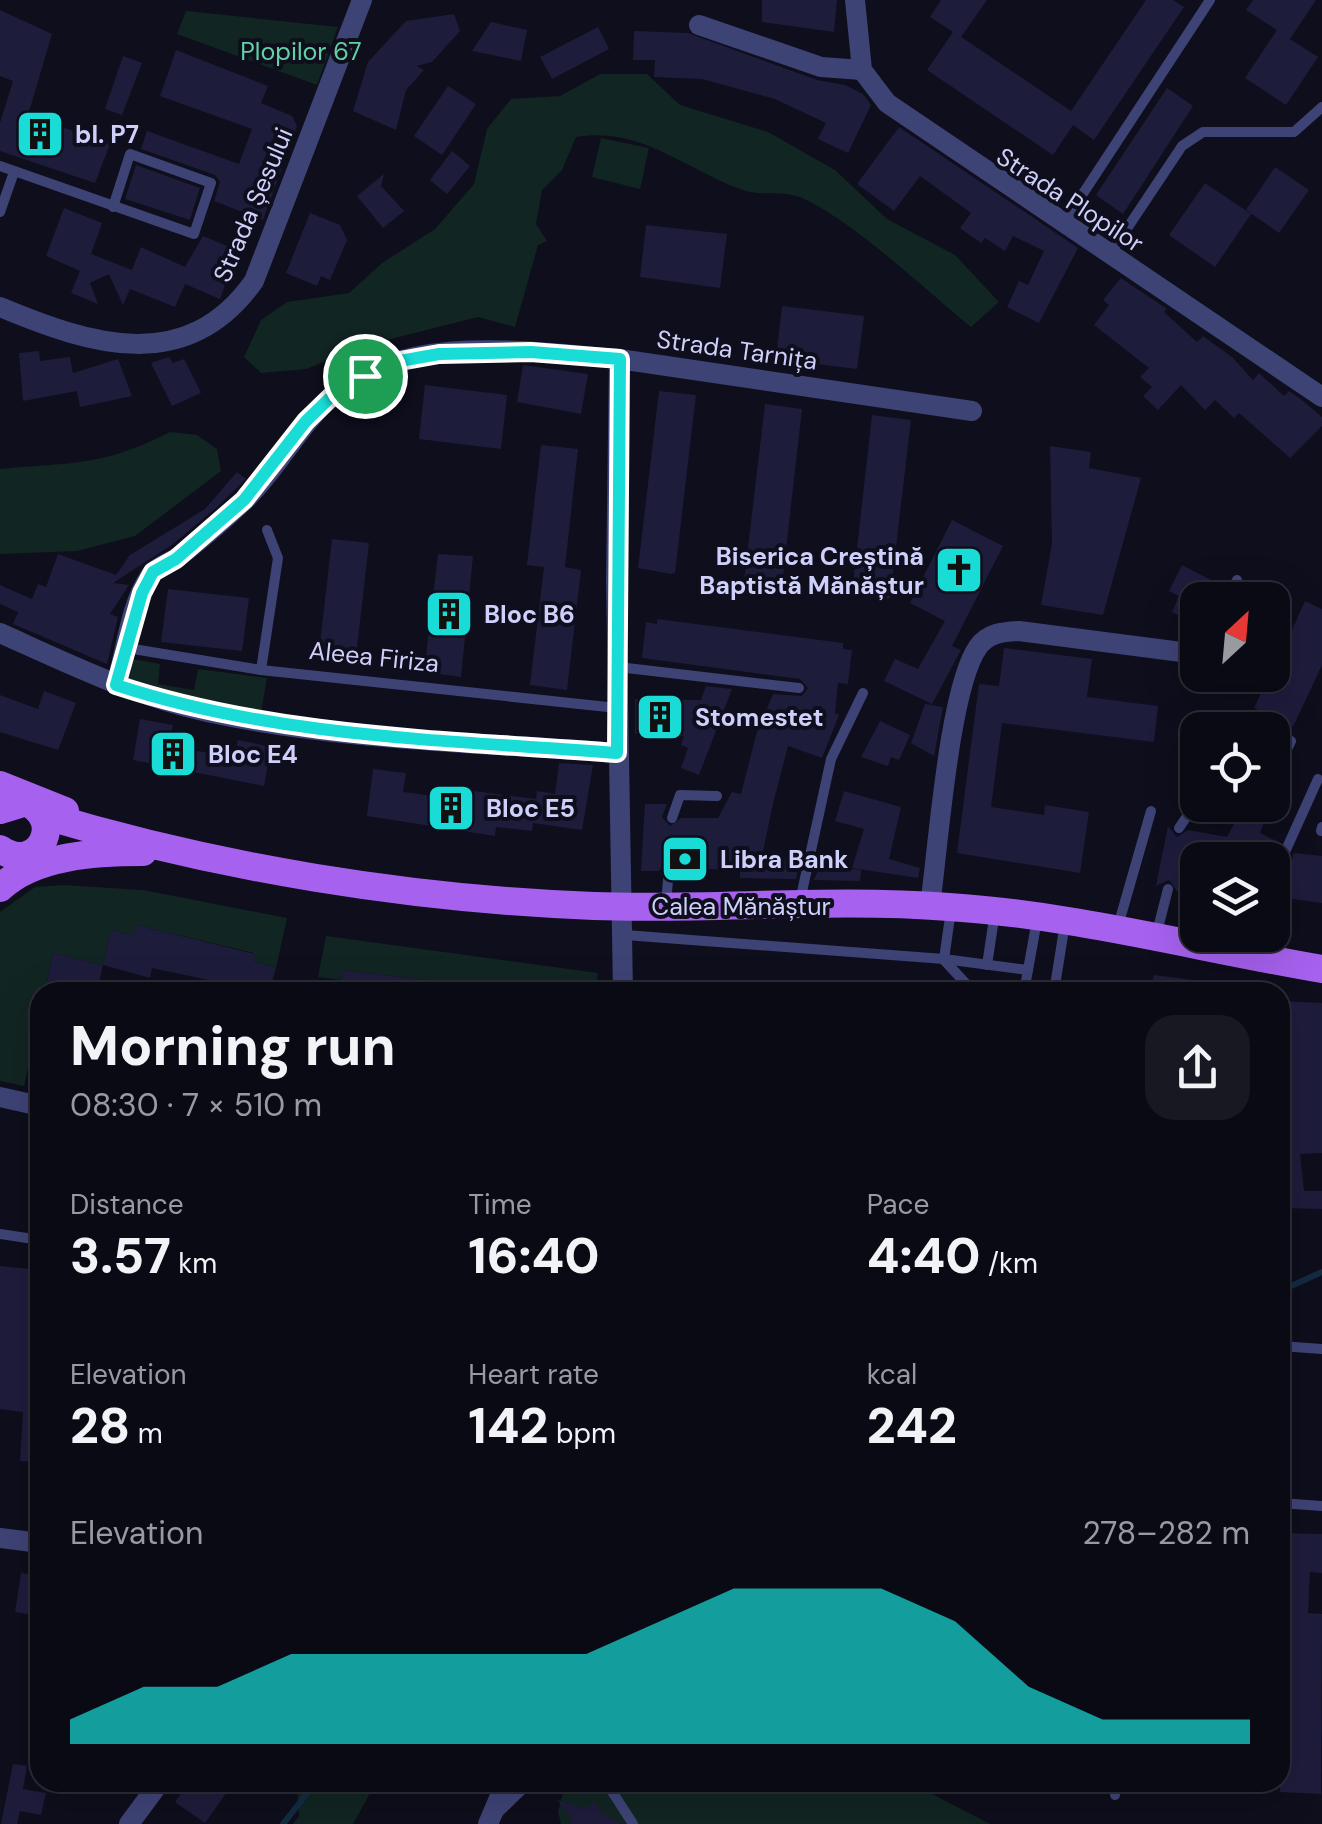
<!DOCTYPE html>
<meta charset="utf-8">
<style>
body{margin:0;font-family:"DM Sans",sans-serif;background:#181822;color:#f1f3f6;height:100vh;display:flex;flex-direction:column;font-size:38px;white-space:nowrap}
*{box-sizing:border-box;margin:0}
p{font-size:32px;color:#999aa0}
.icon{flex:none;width:55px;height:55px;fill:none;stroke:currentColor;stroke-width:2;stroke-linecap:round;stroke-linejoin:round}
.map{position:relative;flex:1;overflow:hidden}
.panel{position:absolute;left:30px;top:982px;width:1260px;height:810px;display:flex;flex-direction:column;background:#0a0a15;border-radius:30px;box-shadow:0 10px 40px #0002,0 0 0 2px #2a2b34}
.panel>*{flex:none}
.needle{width:65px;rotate:26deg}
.fabs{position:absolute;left:1180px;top:582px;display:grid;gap:20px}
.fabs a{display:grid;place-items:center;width:110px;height:110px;border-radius:20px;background:#0a0a15;box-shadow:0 10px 40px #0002,0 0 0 2px #2a2b34;font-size:50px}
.pin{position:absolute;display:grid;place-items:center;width:85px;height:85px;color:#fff;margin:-42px;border:5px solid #fff;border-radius:50%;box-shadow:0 2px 10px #0007}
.round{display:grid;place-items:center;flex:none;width:105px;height:105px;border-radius:30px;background:#181822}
.headline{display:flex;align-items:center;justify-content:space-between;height:170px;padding:0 40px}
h1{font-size:55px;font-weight:800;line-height:75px}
.metrics{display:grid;grid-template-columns:repeat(3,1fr);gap:15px;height:170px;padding:10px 40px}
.metrics div{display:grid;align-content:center}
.metrics b{font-size:50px;font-weight:800}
.metrics small{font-size:28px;font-weight:400}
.metrics p{font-size:28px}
.chart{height:280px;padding:20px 40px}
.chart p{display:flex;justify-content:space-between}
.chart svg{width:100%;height:180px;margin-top:10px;fill:#18dcd5;opacity:.7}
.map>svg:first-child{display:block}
.green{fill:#112522}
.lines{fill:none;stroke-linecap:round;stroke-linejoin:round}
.stream{stroke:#132b40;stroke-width:6}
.building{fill:#1e1c3b}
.service{stroke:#3e4376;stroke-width:10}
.minor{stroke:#3e4376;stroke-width:20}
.primary{stroke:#a661ee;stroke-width:28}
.route-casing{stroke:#fff;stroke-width:20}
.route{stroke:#18dcd5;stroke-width:12}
.labels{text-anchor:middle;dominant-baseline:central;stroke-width:8;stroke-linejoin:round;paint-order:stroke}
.park-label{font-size:25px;fill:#63d1a6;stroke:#0e0e1c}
.poi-label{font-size:25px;font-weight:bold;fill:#cecffa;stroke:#0e0e1c;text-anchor:start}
.street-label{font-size:25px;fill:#cecffa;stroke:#0e0e1c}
</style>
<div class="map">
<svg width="1322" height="1824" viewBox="0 0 1322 1824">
<rect width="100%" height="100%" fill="#0e0e1c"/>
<!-- green -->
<g class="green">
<polygon points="186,11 338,27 317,85 177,34"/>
<path d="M600 74H647L680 105 768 132 835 170 887 219 955 255 999 302 971 327C924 289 854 221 800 197 782 190 758 197 740 189 684 168 639 126 576 137L562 170 542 190 536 224 547 241 538 245 515 327 478 317 371 344 306 369 261 373 244 357 261 320 287 302 349 293 382 263 435 229 474 184 487 129 511 99 560 96Z"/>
<polygon points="601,138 649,148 640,189 592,177"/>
<path d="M170 432 197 435 217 449 221 471 135 536 77 551 0 554V469C73 462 101 467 170 432Z"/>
<polygon points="132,659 160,664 158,684 194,690 198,669 267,678 261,712 128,685"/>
<polygon points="63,885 143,890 287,918 276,968 253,961 254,953 136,925 134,935 111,930 103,965 53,953 45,992 40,992 40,1014 24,1086 0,1081 0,912 35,887"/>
<polygon points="326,936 598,973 595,992 465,992 465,985 343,970 341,980 318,977"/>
<polygon points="909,1782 990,1824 561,1824 558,1812 565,1783"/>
<polygon points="297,1783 369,1783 370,1793 353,1824 293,1824 299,1816"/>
</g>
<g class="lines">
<!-- stream -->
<g class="stream">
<polyline points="1280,1291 1322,1272"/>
<polyline points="283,1824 316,1782"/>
</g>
</g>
<!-- building -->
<g class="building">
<polygon points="762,0 837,0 834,32 762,22"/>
<polygon points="941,0 987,0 961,37 957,34 1071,111 1146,0 1173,0 1184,7 1094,140 1073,125 1053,155 927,70 953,32 930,17"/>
<polygon points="1253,0 1316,0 1290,39 1318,57 1286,105 1245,78 1277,30 1246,10"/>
<polygon points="0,10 52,34 28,115 110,144 95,183 0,151 0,123 13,81 0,76"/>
<polygon points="454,14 460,31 432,62 417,66 424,70 406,90 396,130 353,111 368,62 406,21"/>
<polygon points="491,22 527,30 521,61 472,51"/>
<polygon points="598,27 609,49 552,79 540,57"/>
<polygon points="634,31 688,33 817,80 845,85 863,94 871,105 848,153 818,139 826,123 775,99 702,79 654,77 655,60 633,60"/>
<polygon points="176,50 268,86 261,103 292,116 297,126 263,220 214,201 220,182 215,175 141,149 147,131 239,164 252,129 160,96"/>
<polygon points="123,56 142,63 122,115 105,109"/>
<polygon points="448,86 476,104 442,155 414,136"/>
<polygon points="1167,88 1193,106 1123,214 1096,195"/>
<polygon points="899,127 1078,248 1039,323 1007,307 1019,281 1028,285 1044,251 1013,236 1005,251 985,238 981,243 960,228 971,213 920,176 894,211 857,184"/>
<polygon points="452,151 470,166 447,194 430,180"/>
<polygon points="136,165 200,188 190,220 125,199"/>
<polygon points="1275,167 1309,190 1279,233 1246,210"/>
<polygon points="384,174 381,186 404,211 383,228 357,196"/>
<polygon points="1205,183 1251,214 1215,267 1169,235"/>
<polygon points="64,208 102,223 91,254 132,270 141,247 185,267 203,236 237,250 220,299 185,284 175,307 130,289 123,305 109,274 90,283 98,304 71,293 80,271 46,256"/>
<polygon points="310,213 340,225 347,240 330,280 321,276 317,286 286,273"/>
<polygon points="646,225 727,234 720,288 640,277"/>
<polygon points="1121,278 1167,309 1164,312 1197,342 1203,336 1232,357 1253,380 1259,373 1284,396 1289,391 1302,400 1322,417 1322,426 1290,458 1239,413 1234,418 1215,400 1205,410 1181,385 1158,410 1143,396 1152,387 1140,377 1149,368 1094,325 1109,305 1103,300"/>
<polygon points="782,306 864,316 857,369 776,359"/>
<polygon points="39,351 40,361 70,357 73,373 118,359 132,396 80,407 77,391 23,401 19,353"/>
<polygon points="169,357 173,363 184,359 201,393 172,406 151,363"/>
<polygon points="523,365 588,374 581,414 517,402"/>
<polygon points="425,385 507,395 501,449 419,439"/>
<polygon points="659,391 696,395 675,573 671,574 638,568"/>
<polygon points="765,404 802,409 782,585 776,587 744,581"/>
<polygon points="872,415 911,420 890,598 884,600 852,593"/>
<polygon points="541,445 578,449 565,567 581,570 567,690 530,685 544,567 527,565"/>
<polygon points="1050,446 1091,452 1089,468 1141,478 1103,615 1041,605 1052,544"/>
<polygon points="237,472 246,479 216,508 173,544 113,583 129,585 110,614 118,617 107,664 13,624 18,612 0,604 0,585 32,599 38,584 46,587 58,554 116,575 130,555 205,509"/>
<polygon points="952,520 1003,546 952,646 961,650 932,704 884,681 895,659 918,669 945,621 910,603"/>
<polygon points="332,539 369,543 355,665 318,661"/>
<polygon points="438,554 473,556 461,677 424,672"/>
<polygon points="1182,565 1213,581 1204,600 1198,600 1193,622 1172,612 1179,596 1169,591"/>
<polygon points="168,589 249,598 242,651 161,642"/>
<polygon points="1305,601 1322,609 1322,665 1293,727 1254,708 1261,693 1229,675 1272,675"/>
<polygon points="657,619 843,643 843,649 852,650 848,684 838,683 835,713 839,715 822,758 788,746 773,804 762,856 800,861 796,879 740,878 740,870 678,868 669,858 659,871 641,871 645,804 667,804 662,817 670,826 681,818 718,818 732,792 741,794 756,735 773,694 802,696 808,688 800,679 642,658 646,622 657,624"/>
<polygon points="1004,648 1092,659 1087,697 1158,706 1154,742 1002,723 991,807 1044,815 1045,805 1089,812 1080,873 957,853 979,684 999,686"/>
<polygon points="706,686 732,689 699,775 681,768 688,748 681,745 684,736 635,734 635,699 701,700"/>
<polygon points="44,691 76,703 58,750 0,732 0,695 38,709"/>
<polygon points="925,704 943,707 934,756 911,743"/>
<polygon points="140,719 173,725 168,745 234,758 238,740 271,747 264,786 133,760"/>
<polygon points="880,721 910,735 899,760 891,757 888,766 861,757"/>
<polygon points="559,763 593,765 582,830 533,823 532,831 496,827 495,836 367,816 373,769 406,773 403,792 473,801 474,791 536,799 537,791 555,794"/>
<polygon points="844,791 901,807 889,859 920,868 918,878 852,868 864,829 835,821"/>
<polygon points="1244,805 1268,812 1260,833 1280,843 1272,860 1198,860 1198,895 1177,891 1169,880 1156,886 1168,826 1177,837 1188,830 1227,837"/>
<polygon points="826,852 840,856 839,867 861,870 860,881 814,880"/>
<polygon points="1294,853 1322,856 1322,903 1280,897"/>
<polygon points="136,925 255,954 253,961 276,968 269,992 220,992 222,983 152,968 150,978 103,965 111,930 134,935"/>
<polygon points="53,953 103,965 97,992 45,992"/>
<polygon points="343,970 442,982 441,992 339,992"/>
<polygon points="1154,975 1225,984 1224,992 1150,992"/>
<polygon points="1280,1001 1322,1003 1322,1153 1300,1154 1304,1191 1322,1191 1322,1209 1280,1208"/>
<polygon points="0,1266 40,1270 40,1462 20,1461 23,1412 0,1409"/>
<polygon points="1280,1533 1322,1534 1322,1573 1310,1572 1308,1613 1322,1614 1321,1794 1280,1792"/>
<polygon points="21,1573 40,1576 40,1616 15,1612"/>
<polygon points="13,1764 27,1766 23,1789 46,1793 41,1815 20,1811 17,1824 1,1824"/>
<polygon points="189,1782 234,1782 205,1823 175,1802"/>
<polygon points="557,1800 586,1809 594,1801 602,1813 623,1824 569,1824 573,1820"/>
</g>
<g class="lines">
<!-- service -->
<g class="service">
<polyline points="0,166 194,234 211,183 130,154 113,207"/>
<polyline points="0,212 14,172"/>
<polyline points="1063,224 1210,0"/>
<polyline points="1110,254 1182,146 1203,132 1294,132 1322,107"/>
<polyline points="1227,600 1237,580"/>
<polyline points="127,648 261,670 617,708"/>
<polyline points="618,667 799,688"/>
<polyline points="261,670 278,558 267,530"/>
<polyline points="1237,730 1243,717 1269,730"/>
<polyline points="1272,732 1291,741 1272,780"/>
<polyline points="672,818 680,795 717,796"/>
<polyline points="1179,828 1198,800"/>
<polyline points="1321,831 1322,827"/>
<polyline points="1272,893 1280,863 1318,779"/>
<polyline points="800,901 831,759 863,693"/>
<polyline points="666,905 669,867"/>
<polyline points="1118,926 1151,811"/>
<polyline points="1157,932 1168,889"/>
<polyline points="625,935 944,959 1028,970"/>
<polyline points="944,959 951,910"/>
<polyline points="944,960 969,987 969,992"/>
<polyline points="987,965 995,912"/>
<polyline points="1024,992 1037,920"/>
<polyline points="1054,992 1065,923"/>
<polyline points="0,1234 40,1240"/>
<polyline points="1280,1346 1322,1349"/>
<polyline points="1280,1503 1322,1506"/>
<polyline points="606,1782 633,1824"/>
<polyline points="1115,1795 1116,1782"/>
<polyline points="498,1813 530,1782"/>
</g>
<!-- minor -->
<g class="minor">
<polyline points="855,0 862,70 887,103 1322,397"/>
<polyline points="699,25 821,67 862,70"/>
<path d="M0 307C91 345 187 376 254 281L362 0"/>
<path d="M0 633C67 663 134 696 207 712 340 741 482 742 617 753"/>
<path d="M116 685C126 652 130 604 150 576 158 565 170 563 181 555 205 536 228 517 250 495 280 464 299 426 332 396 406 331 530 352 619 359"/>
<path d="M930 906C938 849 949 688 978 647 988 633 1002 632 1019 631L1197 654"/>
<polyline points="623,992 616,581 619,359 972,411"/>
<polyline points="0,1097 40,1106"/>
<polyline points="0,1538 40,1543"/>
<polyline points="129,1824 160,1782"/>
<polyline points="488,1824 506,1782"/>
</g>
<!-- primary -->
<g class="primary">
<polyline points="0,785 65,811"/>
<path d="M0 810 26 802C67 821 37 875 0 849"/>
<path d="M43 815C219 868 409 899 594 906 712 910 831 898 949 907 1075 915 1198 948 1322 969"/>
<path d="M0 888C35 855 97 852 143 852"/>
</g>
</g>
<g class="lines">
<!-- route casing -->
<g class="route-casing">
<path id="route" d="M531 352 620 359 617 753C449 740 277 738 116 685L142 593 153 572 176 559 244 500 306 421 336 392 400 361 439 354Z"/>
</g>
<!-- route -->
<use href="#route" class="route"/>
</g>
<!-- icons -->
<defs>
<g id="building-square" transform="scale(2.5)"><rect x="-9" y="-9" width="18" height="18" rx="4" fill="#18dcd5" stroke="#0e0e1c"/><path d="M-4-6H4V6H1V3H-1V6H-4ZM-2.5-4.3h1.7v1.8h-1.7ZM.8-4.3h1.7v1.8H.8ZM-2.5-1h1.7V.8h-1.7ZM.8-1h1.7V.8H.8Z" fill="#111"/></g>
<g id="church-square" transform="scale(2.5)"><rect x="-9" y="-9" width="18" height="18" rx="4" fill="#18dcd5" stroke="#0e0e1c"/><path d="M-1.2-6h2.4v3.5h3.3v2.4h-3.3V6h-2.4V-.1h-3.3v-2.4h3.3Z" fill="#111"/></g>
<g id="bank-square" transform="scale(2.5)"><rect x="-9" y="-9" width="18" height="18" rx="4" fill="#18dcd5" stroke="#0e0e1c"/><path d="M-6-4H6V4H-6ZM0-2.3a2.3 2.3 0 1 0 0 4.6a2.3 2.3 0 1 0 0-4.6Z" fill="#111"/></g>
</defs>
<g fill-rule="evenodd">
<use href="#building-square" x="40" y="134"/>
<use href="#church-square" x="959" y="570"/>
<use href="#building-square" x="449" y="614"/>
<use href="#building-square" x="660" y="717"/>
<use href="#building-square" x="173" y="754"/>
<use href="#building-square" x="451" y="808"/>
<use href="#bank-square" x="685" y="859"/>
</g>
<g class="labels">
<!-- park labels -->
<g class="park-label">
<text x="301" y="51">Plopilor 67</text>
</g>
<!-- poi labels -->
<g class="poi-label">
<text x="75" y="134">bl. P7</text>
<text x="924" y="556" text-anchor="end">Biserica Creștină<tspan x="924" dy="29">Baptistă Mănăștur</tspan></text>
<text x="484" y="614">Bloc B6</text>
<text x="695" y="717">Stomestet</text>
<text x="208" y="754">Bloc E4</text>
<text x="486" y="808">Bloc E5</text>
<text x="720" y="859">Libra Bank</text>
</g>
<!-- street labels -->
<g class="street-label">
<text transform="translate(1070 200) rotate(33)">Strada Plopilor</text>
<text transform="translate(253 205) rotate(-67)">Strada Șesului</text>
<text transform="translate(737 350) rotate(8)">Strada Tarnița</text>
<text transform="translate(374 657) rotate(6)">Aleea Firiza</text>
<text x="741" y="906">Calea Mănăștur</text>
</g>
</g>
</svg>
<div class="fabs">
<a><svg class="needle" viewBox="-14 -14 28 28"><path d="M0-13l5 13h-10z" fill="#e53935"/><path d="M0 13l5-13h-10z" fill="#999aa0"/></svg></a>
<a><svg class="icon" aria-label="locate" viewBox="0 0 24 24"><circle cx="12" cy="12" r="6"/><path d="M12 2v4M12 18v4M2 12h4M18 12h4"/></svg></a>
<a><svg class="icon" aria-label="layers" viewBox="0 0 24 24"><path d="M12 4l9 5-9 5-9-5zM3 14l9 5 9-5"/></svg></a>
</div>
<div class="pin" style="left:365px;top:376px;background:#1e9e55"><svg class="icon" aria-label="arrive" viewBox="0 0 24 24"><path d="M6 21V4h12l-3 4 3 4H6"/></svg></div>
<section class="panel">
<div class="headline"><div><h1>Morning run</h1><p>08:30 · 7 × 510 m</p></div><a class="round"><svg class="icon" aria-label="share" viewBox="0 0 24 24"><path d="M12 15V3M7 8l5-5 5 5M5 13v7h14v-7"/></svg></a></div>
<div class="metrics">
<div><p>Distance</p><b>3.57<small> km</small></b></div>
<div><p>Time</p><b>16:40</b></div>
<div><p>Pace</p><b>4:40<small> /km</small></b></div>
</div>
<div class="metrics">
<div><p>Elevation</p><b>28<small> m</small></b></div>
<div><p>Heart rate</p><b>142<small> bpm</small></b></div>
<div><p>kcal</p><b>242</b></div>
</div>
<div class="chart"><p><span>Elevation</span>278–282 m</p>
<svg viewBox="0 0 160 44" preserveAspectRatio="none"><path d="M0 44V38L10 30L20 30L30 22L40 22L50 22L60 22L70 22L80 14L90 6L100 6L110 6L120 14L130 30L140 38L150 38L160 38V44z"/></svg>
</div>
</section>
</div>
